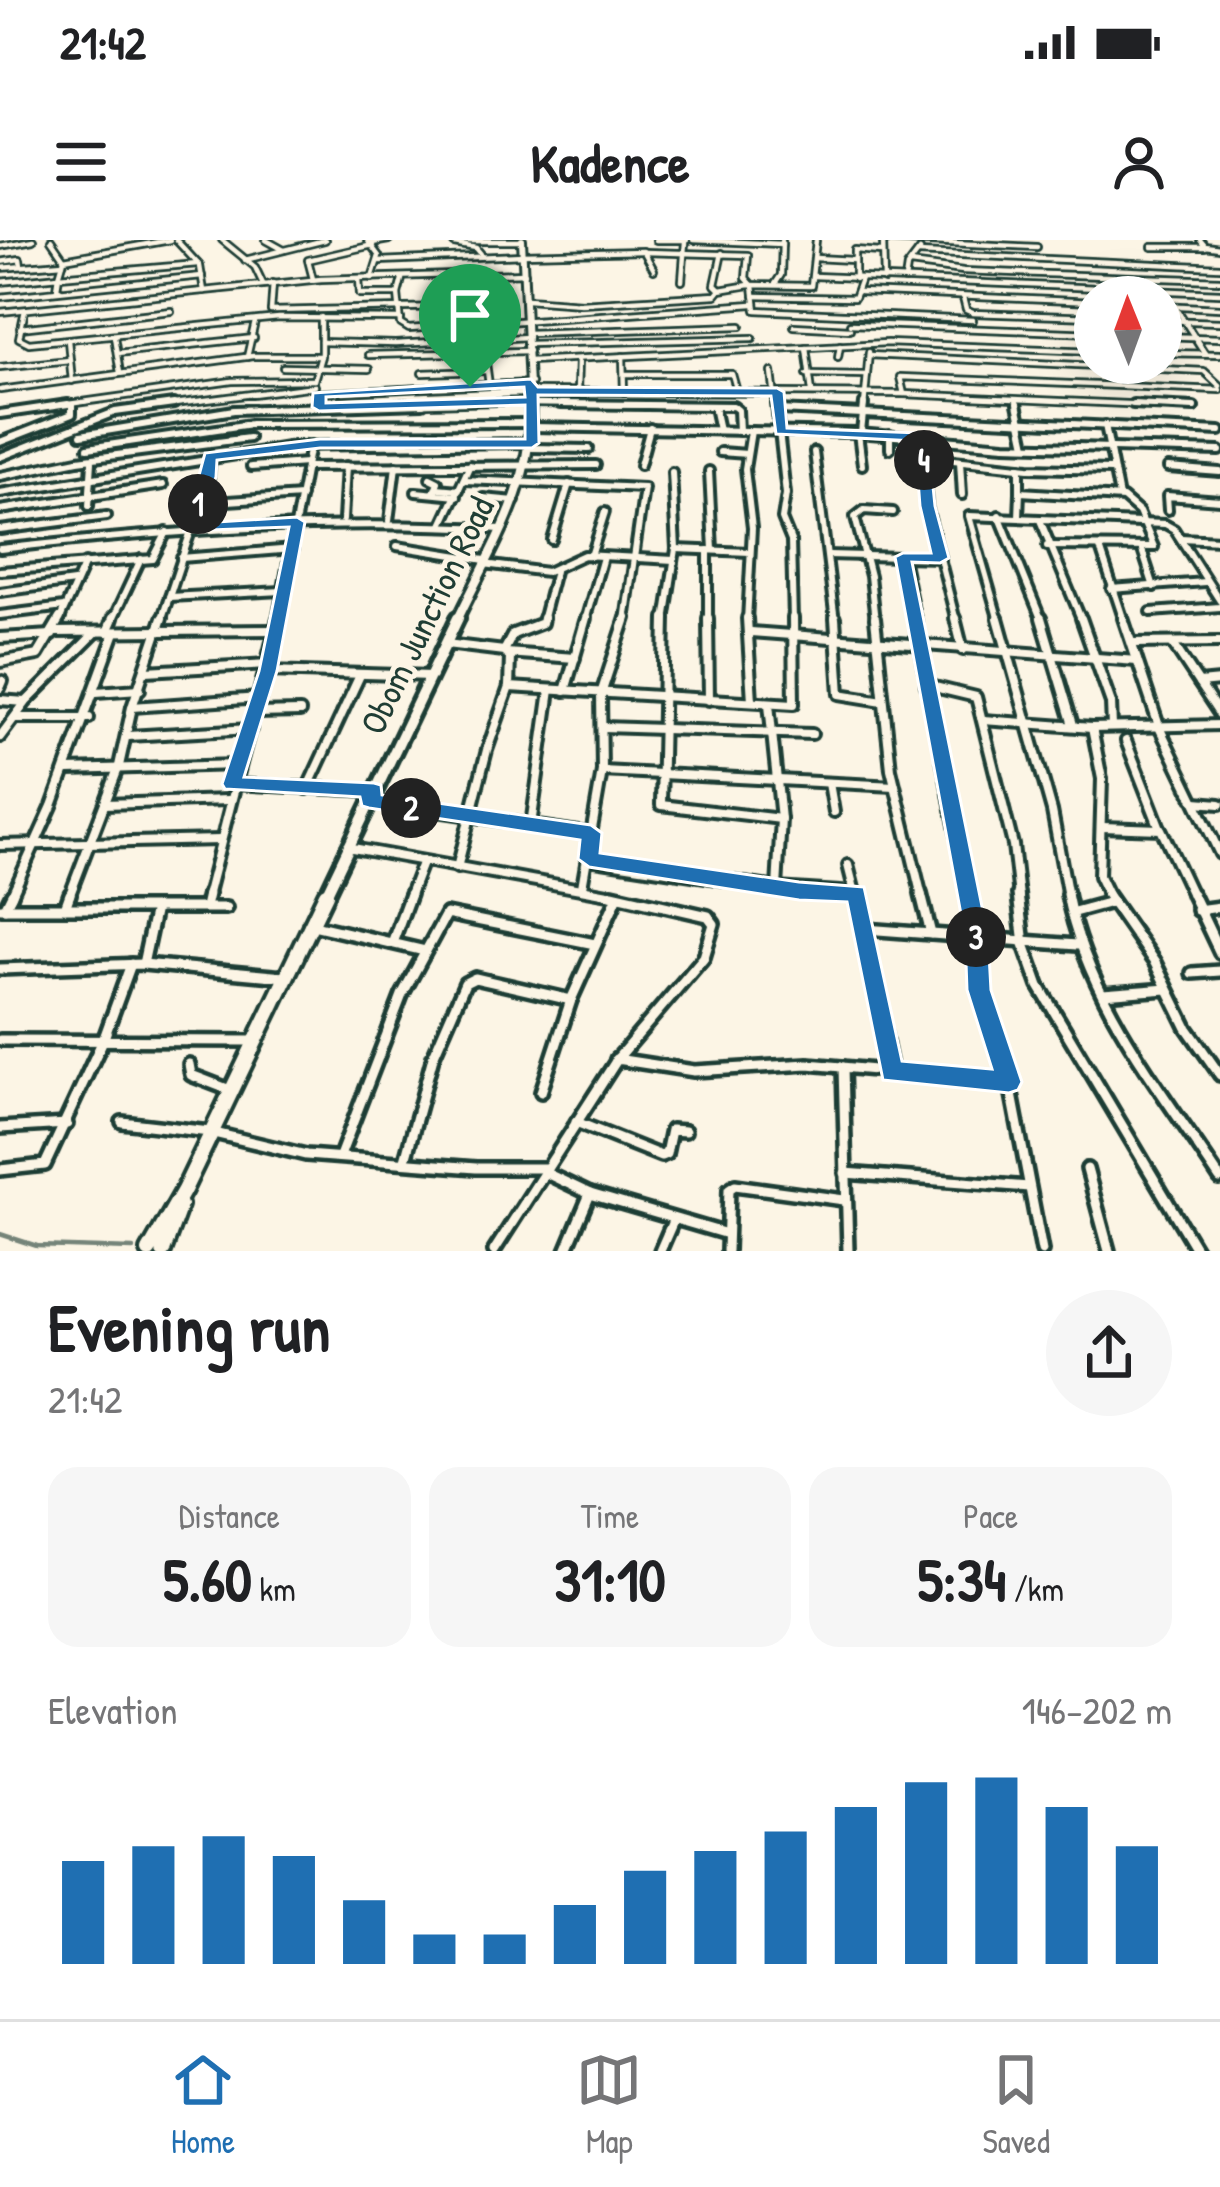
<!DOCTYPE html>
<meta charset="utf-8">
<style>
body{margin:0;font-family:"Patrick Hand",sans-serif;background:#f6f6f6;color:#202124;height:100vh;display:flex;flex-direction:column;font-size:45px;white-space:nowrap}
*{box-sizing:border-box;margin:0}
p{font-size:39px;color:#757577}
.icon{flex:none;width:66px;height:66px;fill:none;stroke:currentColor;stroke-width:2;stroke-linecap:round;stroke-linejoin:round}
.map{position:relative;height:1011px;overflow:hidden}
.side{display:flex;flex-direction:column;background:#fff;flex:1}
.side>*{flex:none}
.needle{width:78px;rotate:359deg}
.fabs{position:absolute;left:1074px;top:36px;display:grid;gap:24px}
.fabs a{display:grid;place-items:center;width:108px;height:108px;border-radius:50%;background:#fff;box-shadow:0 12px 48px #0002;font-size:60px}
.pin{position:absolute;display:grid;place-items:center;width:102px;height:102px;color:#fff;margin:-123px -51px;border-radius:50% 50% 50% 0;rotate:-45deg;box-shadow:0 0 12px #0007}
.pin .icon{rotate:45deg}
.km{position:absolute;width:60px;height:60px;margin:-30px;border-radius:50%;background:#222;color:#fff;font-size:33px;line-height:60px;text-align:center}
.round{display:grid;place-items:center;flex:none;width:126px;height:126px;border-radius:63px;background:#f6f6f6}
.head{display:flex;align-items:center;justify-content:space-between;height:204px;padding:0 48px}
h1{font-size:66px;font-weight:800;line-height:90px}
.figures{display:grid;grid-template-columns:repeat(3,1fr);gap:18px;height:204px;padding:12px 48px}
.figures div{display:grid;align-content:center;border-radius:30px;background:#f6f6f6;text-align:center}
.figures b{font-size:60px;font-weight:800}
.figures small{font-size:33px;font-weight:400}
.figures p{font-size:33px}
.chart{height:336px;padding:24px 48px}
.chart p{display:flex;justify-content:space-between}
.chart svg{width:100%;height:216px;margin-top:12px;stroke:#1f6fb2;stroke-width:6}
.status{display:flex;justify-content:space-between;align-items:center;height:84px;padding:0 60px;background:#fff;direction:ltr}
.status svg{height:33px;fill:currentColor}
header{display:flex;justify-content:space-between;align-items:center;height:156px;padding:0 48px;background:#fff;font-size:54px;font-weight:800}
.tabs{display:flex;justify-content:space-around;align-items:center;height:168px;border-top:3px solid #e0e0e0;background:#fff;font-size:33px;color:#757577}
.tabs a{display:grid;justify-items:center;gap:6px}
.tabs .selected{color:#1f6fb2}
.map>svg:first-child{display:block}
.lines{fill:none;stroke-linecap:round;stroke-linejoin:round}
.stream{stroke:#758479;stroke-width:4.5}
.minor-far3-casing{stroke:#1f3d34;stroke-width:10}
.minor-far2-casing{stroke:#1f3d34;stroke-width:14}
.minor-far1-casing{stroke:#1f3d34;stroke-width:16}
.minor-casing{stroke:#1f3d34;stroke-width:18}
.secondary-far3-casing{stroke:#1f3d34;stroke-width:12}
.secondary-far2-casing{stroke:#1f3d34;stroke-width:15}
.secondary-far1-casing{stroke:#1f3d34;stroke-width:20}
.secondary-casing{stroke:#1f3d34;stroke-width:22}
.minor-far3{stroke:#fcf5e5;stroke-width:4.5}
.minor-far2{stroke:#fcf5e5;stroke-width:6}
.minor-far1{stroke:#fcf5e5;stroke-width:8}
.minor{stroke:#fcf5e5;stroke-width:9}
.secondary-far3{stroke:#fcf5e5;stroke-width:6}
.secondary-far2{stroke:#fcf5e5;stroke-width:8}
.secondary-far1{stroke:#fcf5e5;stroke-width:10}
.secondary{stroke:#fcf5e5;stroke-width:14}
.route{fill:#1f6fb2;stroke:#fff;stroke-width:3;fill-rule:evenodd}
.labels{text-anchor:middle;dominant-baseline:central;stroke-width:10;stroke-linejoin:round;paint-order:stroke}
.street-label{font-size:36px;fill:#1f3d34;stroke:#fcf5e5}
</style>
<div class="status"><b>21:42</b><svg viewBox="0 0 49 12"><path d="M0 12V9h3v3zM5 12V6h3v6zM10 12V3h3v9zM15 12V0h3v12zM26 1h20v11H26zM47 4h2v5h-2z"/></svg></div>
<header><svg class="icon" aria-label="menu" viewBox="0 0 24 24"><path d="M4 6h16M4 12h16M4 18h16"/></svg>Kadence<svg class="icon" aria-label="person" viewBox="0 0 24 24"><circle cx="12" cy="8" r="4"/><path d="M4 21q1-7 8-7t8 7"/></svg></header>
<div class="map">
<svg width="1220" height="1011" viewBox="0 0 1220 1011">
<rect width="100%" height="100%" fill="#fcf5e5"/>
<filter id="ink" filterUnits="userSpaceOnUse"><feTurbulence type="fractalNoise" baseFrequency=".00833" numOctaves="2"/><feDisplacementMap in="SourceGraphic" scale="24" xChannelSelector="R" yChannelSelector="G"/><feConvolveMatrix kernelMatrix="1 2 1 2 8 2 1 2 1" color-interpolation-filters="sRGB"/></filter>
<g filter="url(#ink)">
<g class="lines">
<!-- stream -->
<polyline class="stream" points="0,994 37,1006 133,1009"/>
<!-- minor-far3 casing -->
<g class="minor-far3-casing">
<g id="minor-far3">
<polyline points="51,0 64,19 59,36 198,24"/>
<polyline points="176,0 200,26 204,51"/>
<polyline points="222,0 255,27 263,44"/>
<polyline points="266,0 284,10"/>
<polyline points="367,0 379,16 372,38"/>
<polyline points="656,0 687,0"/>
<polyline points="693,0 782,4"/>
<polyline points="883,0 884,40"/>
<polyline points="887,0 1037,7"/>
<polyline points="1200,0 1205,6 1220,8"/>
<polyline points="463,1 522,1"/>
<polyline points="372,3 389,0"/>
<polyline points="454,4 476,8 481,14"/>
<polyline points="0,6 33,0"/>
<polyline points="1152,7 1205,7"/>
<polyline points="644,12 654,30"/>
<polyline points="645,12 748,15 746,38 753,46 756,70 973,80"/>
<polyline points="918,13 1220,27"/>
<polyline points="523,14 643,11"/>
<polyline points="815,18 853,20"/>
<polyline points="64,19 170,0"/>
<polyline points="245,20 325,0"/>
<polyline points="379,21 523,15"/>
<polyline points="0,22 20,19 21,26"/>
<polyline points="910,24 963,31 1220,40"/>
<polyline points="0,28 63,23"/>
<polyline points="814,36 1220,53"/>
<polyline points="359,38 360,54 398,54"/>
<polyline points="313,39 308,20 373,5"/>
<polyline points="402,39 398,54 401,84 409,89 753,64"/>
<polyline points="855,39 855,10 881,12"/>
<polyline points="905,40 907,27 920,10"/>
<polyline points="682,41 685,2"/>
<polyline points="0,42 59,36 57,48 61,50"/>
<polyline points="775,44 781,35 782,1"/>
<polyline points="720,50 715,45 722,13"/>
<polyline points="860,52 1095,62"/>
<polyline points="754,56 854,58 861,39"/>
<polyline points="0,57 202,36"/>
<polyline points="963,58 966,70 973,73 1095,77"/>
<polyline points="527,59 581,63 716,55 720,50 749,45 811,46 816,0"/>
<polyline points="1161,65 1220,68"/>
<polyline points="1175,66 1204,112"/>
<polyline points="25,70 19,98 29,103 279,78 401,79"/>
<polyline points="271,71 449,67 459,36"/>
<polyline points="271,71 273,43"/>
<polyline points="0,72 321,39 525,33"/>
<polyline points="1161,80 1220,82"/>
<polyline points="850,84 1095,93"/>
<polyline points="481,86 489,145"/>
<polyline points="794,86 850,89"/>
<polyline points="20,88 171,71"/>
<polyline points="528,93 741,86"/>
<polyline points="114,96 120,133"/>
<polyline points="1161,96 1220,98"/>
<polyline points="68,100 72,141"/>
<polyline points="321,102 395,104 528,97"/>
<polyline points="529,104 753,98"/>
<polyline points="806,107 812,152"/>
<polyline points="117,113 254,98"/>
<polyline points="1161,113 1220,114"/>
<polyline points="368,115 529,111"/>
<polyline points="869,115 1204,131 1220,146"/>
<polyline points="623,116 624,152"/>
<polyline points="247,117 255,82"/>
<polyline points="838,117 840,105"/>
<polyline points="529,121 887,103 1095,111"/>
<polyline points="0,127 70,120"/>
<polyline points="283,127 369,129"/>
<polyline points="772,132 776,167"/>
<polyline points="422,133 485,131"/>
<polyline points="624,134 732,134 737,152"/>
<polyline points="807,134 867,135"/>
<polyline points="314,140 321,116 321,77"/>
<polyline points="0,150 253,116 321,116"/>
<polyline points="531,151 904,154 900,137 1220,150"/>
<polyline points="577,152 578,119"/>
<polyline points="320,153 531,143"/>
<polyline points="904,154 1194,167"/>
<polyline points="1016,160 1018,167"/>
<polyline points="531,164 735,167"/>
<polyline points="47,167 232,141 314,140"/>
<polyline points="151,167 315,146"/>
<polyline points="324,167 531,161"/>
<polyline points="864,167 869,112"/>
</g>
</g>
<!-- minor-far2 casing -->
<g class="minor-far2-casing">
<g id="minor-far2">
<polyline points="560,164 733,166 738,170 739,191"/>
<polyline points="776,164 786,254 782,279 791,301 793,381"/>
<polyline points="1017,164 1026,205"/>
<polyline points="1133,164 1194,167"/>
<polyline points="714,167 719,190"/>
<polyline points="779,170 1220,191"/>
<polyline points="0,174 68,164"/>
<polyline points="1105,185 1119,257"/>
<polyline points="532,187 858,193 1005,205 1220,211"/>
<polyline points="858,193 862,225"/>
<polyline points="861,193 864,164"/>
<polyline points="81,195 234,170 423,164"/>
<polyline points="890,195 890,209"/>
<polyline points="921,197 927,267 956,381"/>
<polyline points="0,202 72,174 72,165"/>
<polyline points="88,208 251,184 532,183"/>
<polyline points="532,208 589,209"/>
<polyline points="720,212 747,214"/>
<polyline points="814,212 835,381"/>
<polyline points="0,217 115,172 174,164"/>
<polyline points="925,217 1029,228 1111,230"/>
<polyline points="960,221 962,255"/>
<polyline points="640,225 650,188"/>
<polyline points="251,227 306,223"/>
<polyline points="306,227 596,225"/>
<polyline points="1020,227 1020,252"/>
<polyline points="1168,228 1220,232"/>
<polyline points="709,231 713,310"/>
<polyline points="0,236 78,220 249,198"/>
<polyline points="430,238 438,242 434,252"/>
<polyline points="465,240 644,248 625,381"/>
<polyline points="437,248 459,250"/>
<polyline points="416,252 457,256"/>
<polyline points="0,253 294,206 532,203"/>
<polyline points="483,258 515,261"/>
<polyline points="198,263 301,256"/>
<polyline points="89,266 92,222"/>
<polyline points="0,270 163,245"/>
<polyline points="1168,270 1167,256 1220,260"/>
<polyline points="999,275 1042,381"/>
<polyline points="1019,277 1020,252 1123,258 1139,272 1154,307 1047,306"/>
<polyline points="343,280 346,226"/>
<polyline points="1040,280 1082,381"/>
<polyline points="389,281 396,226"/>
<polyline points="442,285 470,225"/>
<polyline points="0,290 107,276"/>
<polyline points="1181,298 1220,300"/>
<polyline points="552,300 569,244"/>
<polyline points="397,306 485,320"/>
<polyline points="1100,308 1124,381"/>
<path d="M0 309C167 290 333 279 501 289"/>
<polyline points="676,309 750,312"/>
<polyline points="708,310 708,381"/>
<polyline points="1142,310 1154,347"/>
<polyline points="828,315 940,318"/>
<polyline points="591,316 605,272"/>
<polyline points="903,317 916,381"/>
<polyline points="181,318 293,309"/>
<polyline points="484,324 547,332 584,315 674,320"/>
<polyline points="0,331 153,319 167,292"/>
<polyline points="1111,349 1205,342"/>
<polyline points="0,352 74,342"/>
<polyline points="169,357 282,351"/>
<polyline points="1151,372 1220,367"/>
<polyline points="0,375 64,367"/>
<polyline points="59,381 85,323"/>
<polyline points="112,381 141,319"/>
<polyline points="161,381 209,237 210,216"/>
<polyline points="277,381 310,205"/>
<polyline points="542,381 555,331"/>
<polyline points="585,381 603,317"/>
<polyline points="665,381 676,309 672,232"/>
<polyline points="747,381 752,288 745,229 751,191"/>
<polyline points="875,381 870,336 855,277 864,270 893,272"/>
<polyline points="999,381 969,276 1165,284 1174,289 1220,361"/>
</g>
</g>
<!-- minor-far1 casing -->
<g class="minor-far1-casing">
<g id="minor-far1">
<polyline points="665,378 661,565 781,579"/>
<polyline points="708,378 709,460"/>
<polyline points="747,378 752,461"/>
<polyline points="835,378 840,454 883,461"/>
<polyline points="875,378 891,529 922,657"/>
<polyline points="915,378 969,657"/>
<polyline points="955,378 963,410"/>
<polyline points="998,378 1052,571 1068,657"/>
<polyline points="1041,378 1073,485"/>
<polyline points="1081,378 1111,463 1112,487"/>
<polyline points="1123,378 1160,489 1220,614"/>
<polyline points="54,392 274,390"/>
<polyline points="107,392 113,378"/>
<polyline points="751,392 1137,421"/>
<polyline points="0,398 52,395"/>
<polyline points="1132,403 1220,402"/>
<polyline points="446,404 504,411"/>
<polyline points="1173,404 1220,475"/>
<polyline points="506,413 575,418"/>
<polyline points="0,422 38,415 60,378"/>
<polyline points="146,431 269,424"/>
<polyline points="268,431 432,436"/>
<polyline points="1199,443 1220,441"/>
<polyline points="926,445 976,457 1013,605 1019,657"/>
<polyline points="509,447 794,464 793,378"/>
<polyline points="0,448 3,441"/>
<polyline points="565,451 586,378"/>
<polyline points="96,452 140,449"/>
<polyline points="0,460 25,462"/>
<polyline points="769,464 781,579 777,648"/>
<polyline points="132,467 260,458"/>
<polyline points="256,473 300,472"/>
<polyline points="15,478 89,478"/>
<polyline points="983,480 1092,488 1220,485"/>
<polyline points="603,487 812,494"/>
<polyline points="1092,488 1102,539 1099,636 1109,657"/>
<polyline points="128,496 251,489"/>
<polyline points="0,497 26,462 96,392"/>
<polyline points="1126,501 1160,588"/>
<polyline points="68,530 237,525"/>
<polyline points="602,531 895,546"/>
<polyline points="829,543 834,572"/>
<polyline points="232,544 374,551"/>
<polyline points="307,549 360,435"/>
<polyline points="370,561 591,594"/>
<polyline points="1196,562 1220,564"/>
<polyline points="105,564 228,560"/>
<polyline points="531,585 550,450"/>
<polyline points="1102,587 1161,589 1193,657"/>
<polyline points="0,605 220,600"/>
<polyline points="347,607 625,657"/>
<polyline points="589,619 777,648 856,653"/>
<polyline points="848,625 856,657"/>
<polyline points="457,628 487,510 509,447 510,417 504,411 513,394 542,383 543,378"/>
<polyline points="582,647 602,531 601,454 626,378"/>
<polyline points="11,657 52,566 115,392"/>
<polyline points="69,657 119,526 132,467 162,378"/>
<polyline points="207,657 278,378"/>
<polyline points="409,657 422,623"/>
</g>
</g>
<!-- minor casing -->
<g class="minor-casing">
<g id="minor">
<polyline points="856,654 892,832"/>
<polyline points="921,654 931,694"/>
<polyline points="969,654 977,696 979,750 1012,854 1042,1011"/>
<polyline points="1018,654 1024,704 1039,746 1197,1011"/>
<path d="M1067 654C1087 760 1162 850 1220 939"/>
<polyline points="1107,654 1155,723 1187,788 1220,835"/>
<polyline points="1192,654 1220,713"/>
<polyline points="205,667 208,654"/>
<polyline points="1,668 155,668 143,724"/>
<polyline points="5,668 12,654"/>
<polyline points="65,668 70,654"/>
<polyline points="155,668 226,668"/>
<polyline points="1197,670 1220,667"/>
<polyline points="1074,672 1111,662"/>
<polyline points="309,684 425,711"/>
<polyline points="865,689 1077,705"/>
<polyline points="392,703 410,654"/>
<polyline points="0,729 143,724 284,737"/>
<polyline points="1192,733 1220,731"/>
<polyline points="1103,754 1167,749"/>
<polyline points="0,800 253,801"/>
<polyline points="616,819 694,831 808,824 1009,842"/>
<polyline points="189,824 191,835 230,850"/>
<polyline points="843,827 848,1011"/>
<polyline points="541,852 571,760 617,658"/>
<polyline points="122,882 210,892 306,915 476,928 547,928"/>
<polyline points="576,882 661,916 666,914 671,890 685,891"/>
<polyline points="0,888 67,884"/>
<polyline points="340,916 402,755 446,674 595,704"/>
<polyline points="405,920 433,817 465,743 475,738 571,760"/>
<polyline points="1087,929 1109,1011"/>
<polyline points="0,930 45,925 104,798 131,724"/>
<polyline points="544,932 590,954 727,994"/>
<polyline points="845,933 1029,947"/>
<polyline points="494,1011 618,818 704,717 714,684 708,676 612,654"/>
<polyline points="566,1011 590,954"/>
<polyline points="660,1011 673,981"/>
<polyline points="727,1011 729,949 735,945 844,960"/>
</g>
</g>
<!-- secondary-far3 casing -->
<g class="secondary-far3-casing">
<polyline id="secondary-far3" points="522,0 530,167"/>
</g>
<!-- secondary-far2 casing -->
<g class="secondary-far2-casing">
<path id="secondary-far2" d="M457 381C491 309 534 246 530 164"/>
</g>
<!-- secondary-far1 casing -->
<g class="secondary-far1-casing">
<polyline id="secondary-far1" points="325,657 458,378"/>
</g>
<!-- secondary casing -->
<g class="secondary-casing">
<g id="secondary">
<polyline points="149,1011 184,950 326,654"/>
<polyline points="163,1011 180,965"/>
</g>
</g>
<!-- minor-far3 -->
<use href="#minor-far3" class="minor-far3"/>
<!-- minor-far2 -->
<use href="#minor-far2" class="minor-far2"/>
<!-- minor-far1 -->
<use href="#minor-far1" class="minor-far1"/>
<!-- minor -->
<use href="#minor" class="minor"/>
<!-- secondary-far3 -->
<use href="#secondary-far3" class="secondary-far3"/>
<!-- secondary-far2 -->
<use href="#secondary-far2" class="secondary-far2"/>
<!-- secondary-far1 -->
<use href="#secondary-far1" class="secondary-far1"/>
<!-- secondary -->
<use href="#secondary" class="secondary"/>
</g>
</g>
<!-- route -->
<path class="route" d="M531 139 538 147 777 148 784 152 787 188 921 193 928 197 935 266 949 318 940 323 912 322 988 696 991 750 1022 842 1018 850 1009 853 883 840 847 662 799 660 589 627 578 619 580 600 369 568 362 566 360 557 225 549 222 544 259 431 289 287 184 291 205 213 320 199H525V165L319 171 312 167 313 153ZM524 147 525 157 326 163V157ZM538 155 771 156 776 194 915 201 920 266 931 313H903L895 317 965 696 967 750 992 829 902 821 864 647 799 642 600 613 602 593 591 585 382 555 381 545 374 543 244 537 277 431 305 282 297 277 199 283 216 237 217 220 320 208H532L539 203Z"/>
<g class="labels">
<!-- street labels -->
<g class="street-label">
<text transform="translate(426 375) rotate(-64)">Obom Junction Road</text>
</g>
</g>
</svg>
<div class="fabs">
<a><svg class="needle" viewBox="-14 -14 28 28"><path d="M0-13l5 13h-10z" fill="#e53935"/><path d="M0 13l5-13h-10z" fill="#757577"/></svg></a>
</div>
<div class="pin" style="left:470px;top:147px;background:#1e9e55"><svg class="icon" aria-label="arrive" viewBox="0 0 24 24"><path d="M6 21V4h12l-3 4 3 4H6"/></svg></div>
<b class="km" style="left:198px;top:264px">1</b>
<b class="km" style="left:411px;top:568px">2</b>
<b class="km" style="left:976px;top:697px">3</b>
<b class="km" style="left:924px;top:220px">4</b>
</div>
<section class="side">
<div class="head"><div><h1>Evening run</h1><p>21:42</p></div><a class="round"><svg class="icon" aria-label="share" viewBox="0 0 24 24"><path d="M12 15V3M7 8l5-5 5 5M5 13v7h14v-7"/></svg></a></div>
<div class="figures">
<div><p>Distance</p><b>5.60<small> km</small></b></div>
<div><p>Time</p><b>31:10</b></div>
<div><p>Pace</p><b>5:34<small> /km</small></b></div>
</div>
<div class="chart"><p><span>Elevation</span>146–202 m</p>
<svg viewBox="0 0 160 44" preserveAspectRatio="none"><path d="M5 44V23M15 44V20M25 44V18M35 44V22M45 44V31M55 44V38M65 44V38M75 44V32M85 44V25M95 44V21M105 44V17M115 44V12M125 44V7M135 44V6M145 44V12M155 44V20"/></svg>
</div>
</section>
<nav class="tabs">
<a class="selected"><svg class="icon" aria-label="home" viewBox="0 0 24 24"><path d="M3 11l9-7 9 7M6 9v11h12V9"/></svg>Home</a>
<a><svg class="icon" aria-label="map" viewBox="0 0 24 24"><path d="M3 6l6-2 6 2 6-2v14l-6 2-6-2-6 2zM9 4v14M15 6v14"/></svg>Map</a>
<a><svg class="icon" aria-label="saved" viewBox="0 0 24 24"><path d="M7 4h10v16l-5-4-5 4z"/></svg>Saved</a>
</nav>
